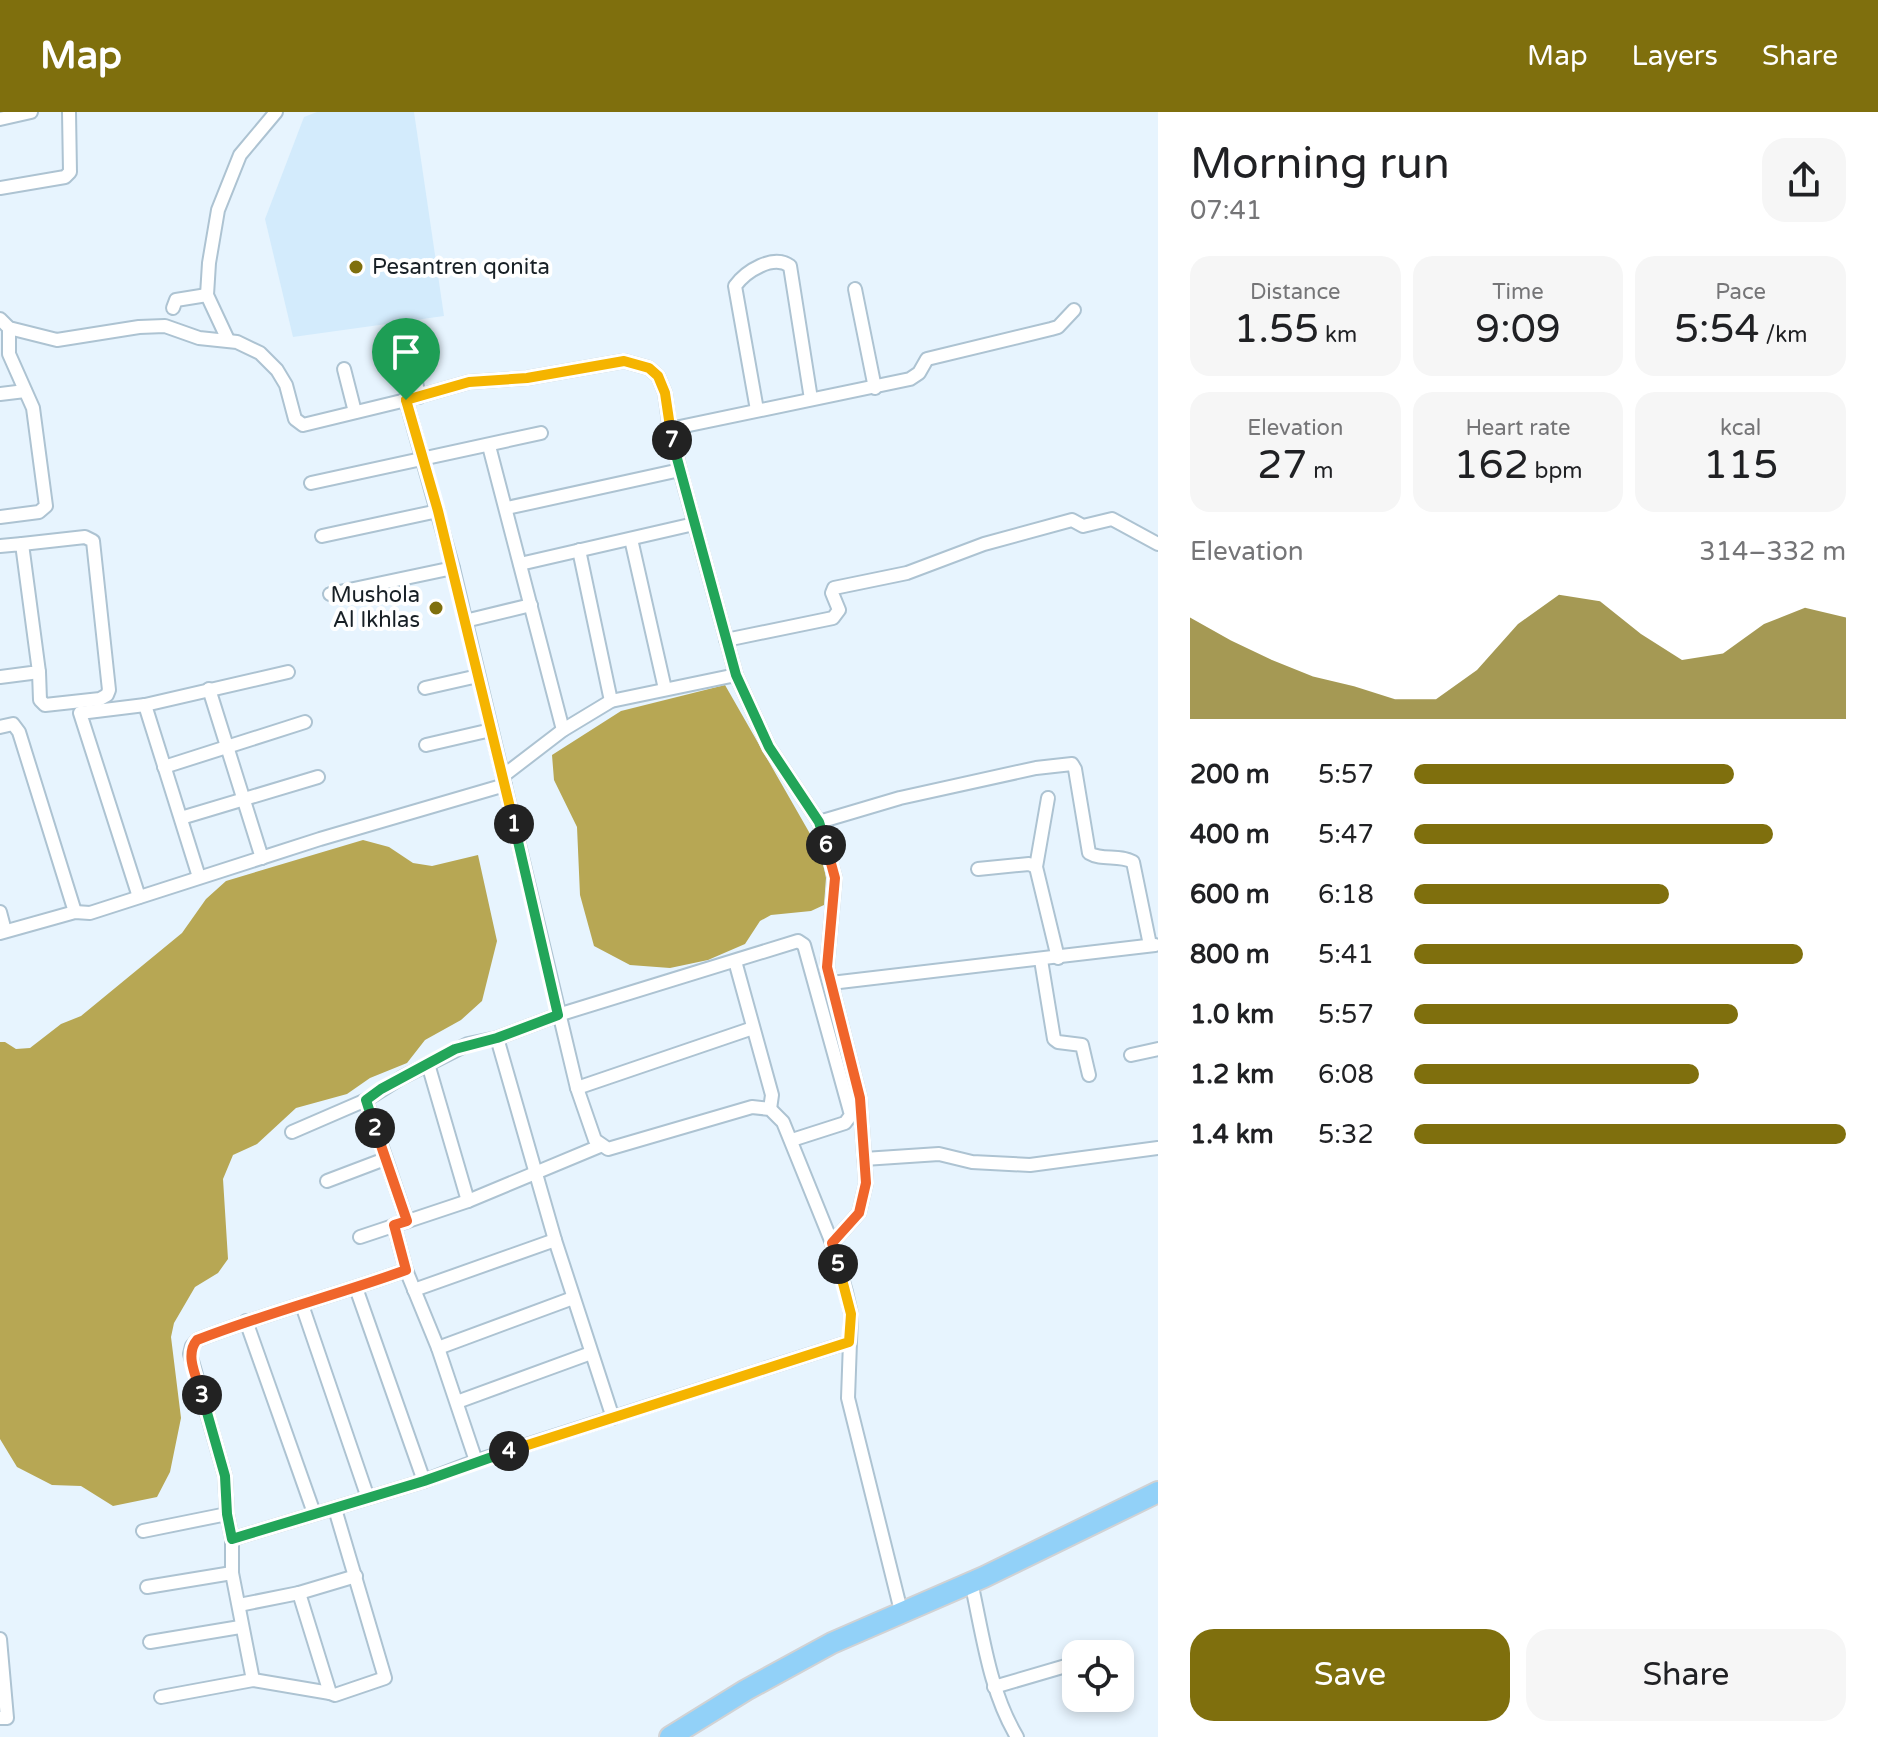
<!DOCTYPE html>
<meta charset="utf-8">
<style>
body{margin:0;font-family:"Varela Round",sans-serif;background:#f6f6f6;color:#202124;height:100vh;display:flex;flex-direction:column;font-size:30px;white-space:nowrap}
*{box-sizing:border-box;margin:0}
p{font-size:26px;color:#757577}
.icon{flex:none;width:44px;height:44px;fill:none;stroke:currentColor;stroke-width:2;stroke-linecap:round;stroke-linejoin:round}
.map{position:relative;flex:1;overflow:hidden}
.sheet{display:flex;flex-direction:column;background:#fff;width:720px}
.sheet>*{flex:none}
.tools{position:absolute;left:1062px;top:1528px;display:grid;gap:16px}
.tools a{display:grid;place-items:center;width:72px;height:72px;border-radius:16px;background:#fff;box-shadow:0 4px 12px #0003;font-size:40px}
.pin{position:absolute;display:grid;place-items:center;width:68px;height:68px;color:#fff;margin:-82px -34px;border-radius:50% 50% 50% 0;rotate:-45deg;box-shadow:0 0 8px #0007}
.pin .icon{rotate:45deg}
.km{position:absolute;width:40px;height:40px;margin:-20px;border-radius:50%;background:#222;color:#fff;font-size:22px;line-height:40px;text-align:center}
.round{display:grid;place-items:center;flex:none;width:84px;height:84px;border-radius:24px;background:#f6f6f6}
.head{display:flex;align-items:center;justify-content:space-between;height:136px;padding:0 32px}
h1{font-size:44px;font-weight:600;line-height:60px}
.figures{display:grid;grid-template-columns:repeat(3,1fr);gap:12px;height:136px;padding:8px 32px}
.figures div{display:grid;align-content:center;border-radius:20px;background:#f6f6f6;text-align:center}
.figures b{font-size:40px;font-weight:600}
.figures small{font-size:22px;font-weight:400}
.figures p{font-size:22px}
.chart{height:224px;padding:16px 32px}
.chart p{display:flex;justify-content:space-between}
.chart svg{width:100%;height:144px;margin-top:8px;fill:#7f6f0d;opacity:.7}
.cta{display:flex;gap:16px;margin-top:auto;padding:16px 32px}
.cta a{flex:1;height:92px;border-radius:24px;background:#7f6f0d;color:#fff;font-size:32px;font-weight:600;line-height:92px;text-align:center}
.cta a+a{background:#f6f6f6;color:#202124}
ul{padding:0 32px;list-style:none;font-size:26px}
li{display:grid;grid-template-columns:128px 96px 1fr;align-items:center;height:60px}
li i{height:20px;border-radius:10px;background:#7f6f0d}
header{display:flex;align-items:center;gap:48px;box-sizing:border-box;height:112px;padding:0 40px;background:#7f6f0d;color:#fff}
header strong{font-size:38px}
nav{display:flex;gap:44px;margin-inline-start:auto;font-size:28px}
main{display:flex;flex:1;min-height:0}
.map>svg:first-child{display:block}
.built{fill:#d3ebfc}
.water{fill:#b7a754}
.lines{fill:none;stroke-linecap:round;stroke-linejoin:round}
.street-casing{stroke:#adc3d2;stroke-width:16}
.primary-casing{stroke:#d1d2d4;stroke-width:24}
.street{stroke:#fff;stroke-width:12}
.primary{stroke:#92d1f8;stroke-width:20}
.split-1-casing{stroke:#fff;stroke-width:16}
.split-2-casing{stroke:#fff;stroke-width:16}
.split-3-casing{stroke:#fff;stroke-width:16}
.split-4-casing{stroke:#fff;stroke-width:16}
.split-5-casing{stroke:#fff;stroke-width:16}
.split-6-casing{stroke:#fff;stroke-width:16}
.split-7-casing{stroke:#fff;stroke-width:16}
.split-8-casing{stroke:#fff;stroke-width:16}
.split-1{stroke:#f5b400;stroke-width:10}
.split-2{stroke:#22a559;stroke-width:10}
.split-3{stroke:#f0652b;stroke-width:10}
.split-4{stroke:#22a559;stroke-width:10}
.split-5{stroke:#f5b400;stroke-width:10}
.split-6{stroke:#f0652b;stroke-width:10}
.split-7{stroke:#22a559;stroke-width:10}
.split-8{stroke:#f5b400;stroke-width:10}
.poi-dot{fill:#7f6f0d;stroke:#fff;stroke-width:3}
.labels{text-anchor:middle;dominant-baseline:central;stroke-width:8;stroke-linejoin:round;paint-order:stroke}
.poi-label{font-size:22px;fill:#182026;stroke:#fff;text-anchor:start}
</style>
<header>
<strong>Map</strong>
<nav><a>Map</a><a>Layers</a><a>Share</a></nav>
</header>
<main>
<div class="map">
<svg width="1158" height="1625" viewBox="0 0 1158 1625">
<rect width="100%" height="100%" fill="#e7f4fe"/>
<!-- built -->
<polygon class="built" points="317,0 414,0 444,204 293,225 265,107 304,5"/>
<!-- water -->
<g class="water">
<polygon points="725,573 821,741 826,766 824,793 811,799 771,803 760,809 745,832 708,848 670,856 630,853 594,834 580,783 577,715 554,668 552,643 621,599"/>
<polygon points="363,728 389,735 413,751 432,754 478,743 497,829 482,889 461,908 425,928 407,951 370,966 347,982 296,996 257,1032 233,1043 223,1067 228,1147 218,1161 195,1175 174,1211 171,1225 181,1306 170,1360 157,1385 113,1394 81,1374 52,1373 17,1355 0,1327 0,930 5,930 16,937 30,936 61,912 81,904 182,821 206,787 226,769"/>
</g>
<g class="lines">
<!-- street casing -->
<g class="street-casing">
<g id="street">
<polyline points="0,7 31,0"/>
<polyline points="0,76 65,65 70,60 69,0"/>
<polyline points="855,177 875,276"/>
<polyline points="173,196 176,188 207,183"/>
<polyline points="0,207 9,216 57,228 139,215 165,214 199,226 237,230 260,241 277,258 286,273 295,307 303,313 406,288 469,270 527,266 624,249 649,256 658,264 665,281 670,317 680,358 736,563 769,635 819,710 835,766 827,855 860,986 866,1071 859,1101 832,1131"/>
<polyline points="228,228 207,183 209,151 218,98 240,43 276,0"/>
<polyline points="413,255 419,285"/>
<polyline points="344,257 355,300"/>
<polyline points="0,282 25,279"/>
<polyline points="406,288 453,456 577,976 595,1028 608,1037 752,995 770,997 783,1010 832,1131 846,1180 851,1202 848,1286 901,1499"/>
<path d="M757 298 735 174C746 159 773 142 790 154L811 287"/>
<polyline points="670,317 910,267 919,261 927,247 1051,217 1058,215 1074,198"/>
<polyline points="489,334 563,618"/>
<polyline points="311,371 541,321"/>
<polyline points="507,396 680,358"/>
<polyline points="0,405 39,400 46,394 33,296 9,242 9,216"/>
<polyline points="322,424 438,399"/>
<polyline points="631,427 665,577"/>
<polyline points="22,432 85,425 93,429 109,578 107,583 100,587 45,593 40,588 39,560"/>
<polyline points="0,434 22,432 39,560 0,565"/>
<polyline points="579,438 611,589"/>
<polyline points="520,452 694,412"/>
<polyline points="330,482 453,456"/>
<polyline points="465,509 531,493"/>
<polyline points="726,528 833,506 839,498 832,481 834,476 907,461 984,432 1072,408 1083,414 1112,407 1158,432"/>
<polyline points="425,576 478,564"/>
<polyline points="209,577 262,746"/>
<polyline points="145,593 199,765"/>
<polyline points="0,615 13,612 19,620 75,800"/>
<polyline points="426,633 491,618"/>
<polyline points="164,655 305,610"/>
<polyline points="503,664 563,618 611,589 736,563"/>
<polyline points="1048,686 1036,755 1058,846"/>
<polyline points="181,706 318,665"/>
<path d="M819 710 900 686 1036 656 1072 652 1075 657 1089 741C1102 749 1119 742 1133 750L1150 833"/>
<polyline points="978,757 1029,752 1036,755"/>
<polyline points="139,785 80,601 145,593 288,560"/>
<polyline points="0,800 5,819"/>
<polyline points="0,821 75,800 90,801 320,727 505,673"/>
<polyline points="1041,848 1054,927 1058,930 1082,933 1089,963"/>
<polyline points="735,849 772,983 770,997"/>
<polyline points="831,871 1155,833"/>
<polyline points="497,926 555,1128 613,1306"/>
<polyline points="1131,943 1158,937"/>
<polyline points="428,952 468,1089"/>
<polyline points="577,976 753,916"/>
<polyline points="366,988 407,1109"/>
<polyline points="292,1020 366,988 401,966 468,932 497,926 558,903 798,829 804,833 851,1003 845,1011 792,1028"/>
<polyline points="864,1047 939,1042 972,1050 1030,1053 1158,1036"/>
<polyline points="327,1069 385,1047"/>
<polyline points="394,1113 406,1158 438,1236 476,1349"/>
<polyline points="360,1125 468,1089 600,1034"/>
<polyline points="356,1176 424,1369"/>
<polyline points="414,1178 555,1128"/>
<polyline points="302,1193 368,1386"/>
<polyline points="246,1209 314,1401"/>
<polyline points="438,1236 573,1186"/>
<polyline points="457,1290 591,1241"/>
<polyline points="143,1419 227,1402"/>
<polyline points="232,1427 424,1369 476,1349 849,1230"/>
<path d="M971 1470C983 1523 989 1578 1017 1625"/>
<polyline points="147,1475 232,1461"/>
<polyline points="299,1481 330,1581 335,1583 385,1566 335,1397"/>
<polyline points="239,1493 299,1481 356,1464"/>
<polyline points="0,1527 7,1606 0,1606"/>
<polyline points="150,1530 240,1515"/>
<polyline points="1104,1542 1106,1541"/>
<polyline points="253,1568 330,1581"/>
<polyline points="994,1575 1076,1551"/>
<path d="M161 1585 253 1568 232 1461V1427L227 1402 225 1364 190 1242 192 1234 197 1228C266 1201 337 1183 406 1158"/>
</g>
</g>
<!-- primary casing -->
<g class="primary-casing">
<polyline id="primary" points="670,1625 746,1578 832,1531 984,1465 1158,1380"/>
</g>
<!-- street -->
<use href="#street" class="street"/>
<!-- primary -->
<use href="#primary" class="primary"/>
</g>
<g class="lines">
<!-- split-1 casing -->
<g class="split-1-casing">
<polyline id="split-1" points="406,288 438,399 514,712"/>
</g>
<!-- split-2 casing -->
<g class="split-2-casing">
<polyline id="split-2" points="375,1016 366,988 381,977 455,937 497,926 558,903 514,712"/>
</g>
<!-- split-3 casing -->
<g class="split-3-casing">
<path id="split-3" d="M202 1283C197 1266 184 1243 197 1228 266 1201 337 1183 406 1158L394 1113 407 1109 375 1016"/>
</g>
<!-- split-4 casing -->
<g class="split-4-casing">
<polyline id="split-4" points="202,1283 225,1364 227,1402 232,1427 424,1369 509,1339"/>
</g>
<!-- split-5 casing -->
<g class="split-5-casing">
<polyline id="split-5" points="509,1339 849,1230 851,1202 838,1152"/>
</g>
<!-- split-6 casing -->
<g class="split-6-casing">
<polyline id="split-6" points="826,733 835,766 827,855 860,986 866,1071 859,1101 832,1131 838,1152"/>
</g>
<!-- split-7 casing -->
<g class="split-7-casing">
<polyline id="split-7" points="672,328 736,563 769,635 819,710 826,733"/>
</g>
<!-- split-8 casing -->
<g class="split-8-casing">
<polyline id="split-8" points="406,288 469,270 527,266 624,249 649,256 658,264 665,281 672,328"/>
</g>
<!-- split-1 -->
<use href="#split-1" class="split-1"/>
<!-- split-2 -->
<use href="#split-2" class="split-2"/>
<!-- split-3 -->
<use href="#split-3" class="split-3"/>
<!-- split-4 -->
<use href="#split-4" class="split-4"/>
<!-- split-5 -->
<use href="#split-5" class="split-5"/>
<!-- split-6 -->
<use href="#split-6" class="split-6"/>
<!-- split-7 -->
<use href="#split-7" class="split-7"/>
<!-- split-8 -->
<use href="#split-8" class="split-8"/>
</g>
<!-- markers -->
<g class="poi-dot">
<circle cx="356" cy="155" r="8"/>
<circle cx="436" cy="496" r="8"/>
</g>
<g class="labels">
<!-- poi labels -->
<g class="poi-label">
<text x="372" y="155">Pesantren qonita</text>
<text x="420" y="483" text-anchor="end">Mushola<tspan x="420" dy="25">Al Ikhlas</tspan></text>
</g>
</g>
</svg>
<div class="tools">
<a><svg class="icon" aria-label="locate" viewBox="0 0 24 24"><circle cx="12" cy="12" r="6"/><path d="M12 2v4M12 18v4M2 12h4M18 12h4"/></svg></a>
</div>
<div class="pin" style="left:406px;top:288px;background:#1e9e55"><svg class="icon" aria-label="arrive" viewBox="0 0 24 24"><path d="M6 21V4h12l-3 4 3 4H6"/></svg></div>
<b class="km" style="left:514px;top:712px">1</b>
<b class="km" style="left:375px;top:1016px">2</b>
<b class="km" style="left:202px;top:1283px">3</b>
<b class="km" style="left:509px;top:1339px">4</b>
<b class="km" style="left:838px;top:1152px">5</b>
<b class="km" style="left:826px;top:733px">6</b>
<b class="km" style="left:672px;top:328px">7</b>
</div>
<section class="sheet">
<div class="head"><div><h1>Morning run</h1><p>07:41</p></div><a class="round"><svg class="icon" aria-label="share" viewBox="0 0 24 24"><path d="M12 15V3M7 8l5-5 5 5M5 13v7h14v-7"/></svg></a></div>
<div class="figures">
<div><p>Distance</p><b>1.55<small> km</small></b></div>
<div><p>Time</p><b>9:09</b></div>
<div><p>Pace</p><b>5:54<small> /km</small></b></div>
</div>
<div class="figures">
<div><p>Elevation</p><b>27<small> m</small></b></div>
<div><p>Heart rate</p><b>162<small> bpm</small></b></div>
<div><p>kcal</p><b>115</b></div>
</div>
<div class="chart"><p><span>Elevation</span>314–332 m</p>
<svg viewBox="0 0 160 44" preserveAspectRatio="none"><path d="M0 44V13L10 20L20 26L30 31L40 34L50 38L60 38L70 29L80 15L90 6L100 8L110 18L120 26L130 24L140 15L150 10L160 13V44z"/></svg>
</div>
<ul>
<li><b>200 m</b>5:57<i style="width:74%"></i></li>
<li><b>400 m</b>5:47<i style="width:83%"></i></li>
<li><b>600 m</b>6:18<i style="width:59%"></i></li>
<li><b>800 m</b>5:41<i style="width:90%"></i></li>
<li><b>1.0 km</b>5:57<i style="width:75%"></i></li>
<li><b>1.2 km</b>6:08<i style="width:66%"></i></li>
<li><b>1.4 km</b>5:32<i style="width:100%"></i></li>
</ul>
<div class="cta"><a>Save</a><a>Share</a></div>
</section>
</main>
